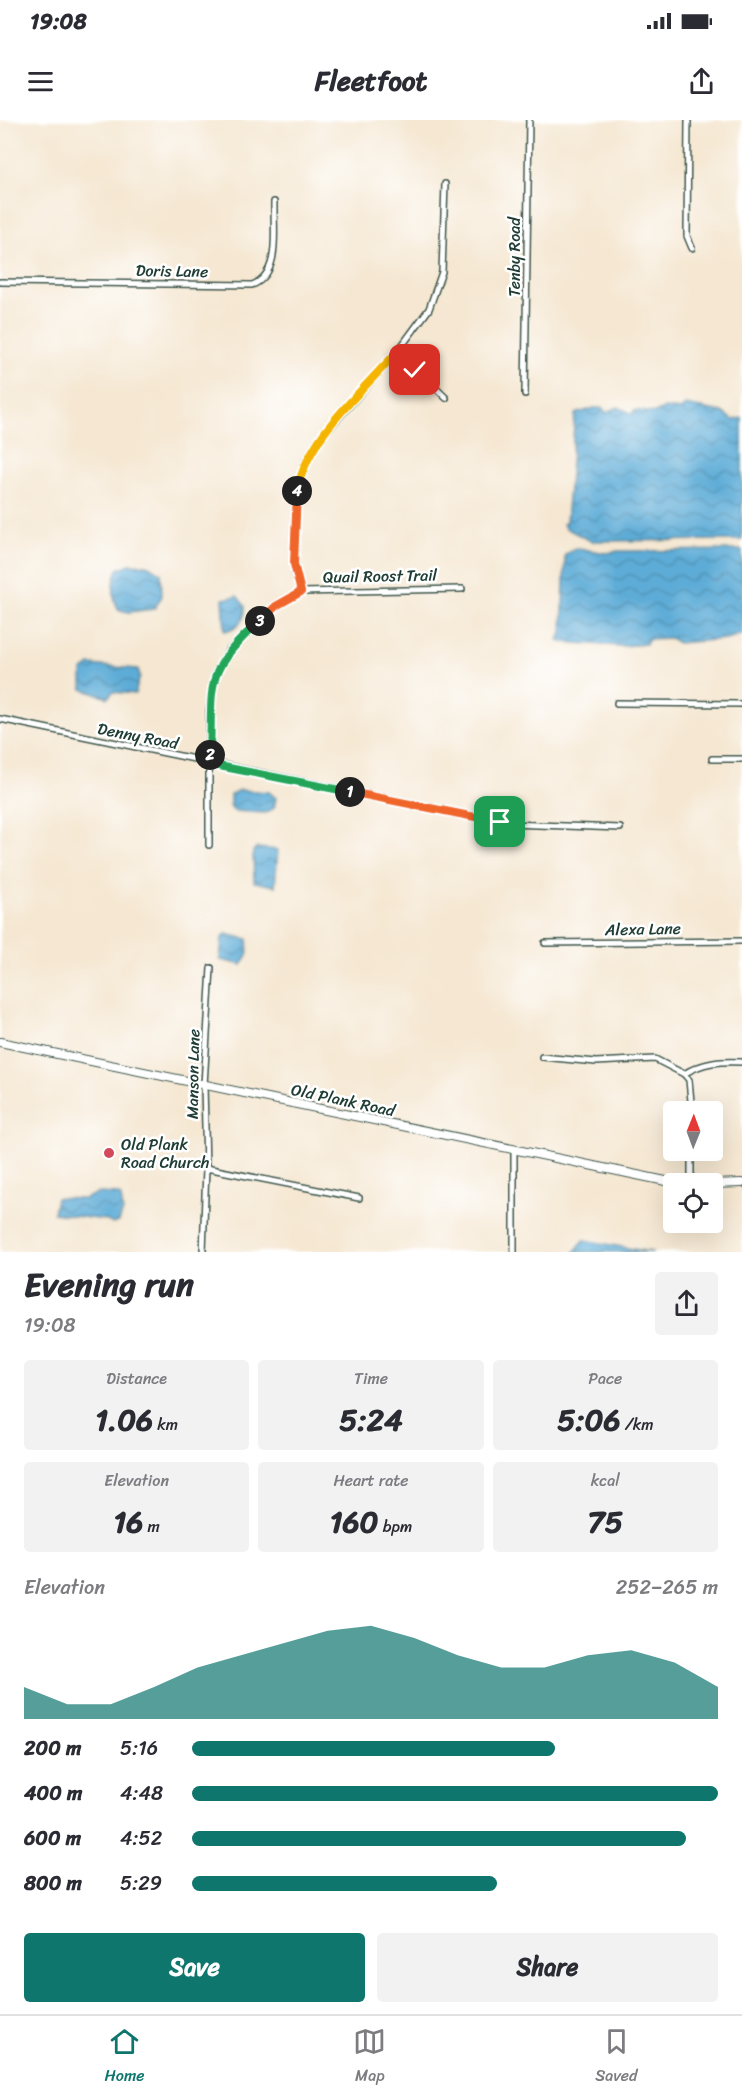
<!DOCTYPE html>
<meta charset="utf-8">
<style>
body{margin:0;font-family:Sriracha,sans-serif;background:#f2f2f3;color:#2b2b33;height:100vh;display:flex;flex-direction:column;font-size:22px;white-space:nowrap}
*{box-sizing:border-box;margin:0}
p{font-size:20px;color:#7c7c81}
.icon{flex:none;width:33px;height:33px;fill:none;stroke:currentColor;stroke-width:2;stroke-linecap:round;stroke-linejoin:round}
.map{position:relative;height:1132px;overflow:hidden}
.details{display:flex;flex-direction:column;background:#fff;flex:1}
.details>*{flex:none}
.needle{width:39px;rotate:1deg}
.controls{position:absolute;left:663px;top:981px;display:grid;gap:12px}
.controls a{display:grid;place-items:center;width:60px;height:60px;border-radius:6px;background:#fff;box-shadow:0 6px 24px #0002;font-size:30px}
.pin{position:absolute;display:grid;place-items:center;width:51px;height:51px;color:#fff;margin:-26px;border-radius:12px;box-shadow:0 3px 9px #0006}
.km{position:absolute;width:30px;height:30px;margin:-15px;border-radius:50%;background:#222;color:#fff;font-size:16px;line-height:30px;text-align:center}
.round{display:grid;place-items:center;flex:none;width:63px;height:63px;border-radius:6px;background:#f2f2f3}
.overview{display:flex;align-items:center;justify-content:space-between;height:102px;padding:0 24px}
h1{font-size:33px;font-weight:700;line-height:45px}
.figures{display:grid;grid-template-columns:repeat(3,1fr);gap:9px;height:102px;padding:6px 24px}
.figures div{display:grid;align-content:center;border-radius:6px;background:#f2f2f3;text-align:center}
.figures b{font-size:30px;font-weight:700}
.figures small{font-size:16px;font-weight:400}
.figures p{font-size:16px}
.chart{height:168px;padding:12px 24px}
.chart p{display:flex;justify-content:space-between}
.chart svg{width:100%;height:108px;margin-top:6px;fill:#0f766e;opacity:.7}
.cta{display:flex;gap:12px;margin-top:auto;padding:12px 24px}
.cta a{flex:1;height:69px;border-radius:6px;background:#0f766e;color:#fff;font-size:24px;font-weight:700;line-height:69px;text-align:center}
.cta a+a{background:#f2f2f3;color:#2b2b33}
ul{padding:0 24px;list-style:none;font-size:20px}
li{display:grid;grid-template-columns:96px 72px 1fr;align-items:center;height:45px}
li i{height:15px;border-radius:8px;background:#0f766e}
.status{display:flex;justify-content:space-between;align-items:center;height:42px;padding:0 30px;background:#fff;direction:ltr}
.status svg{height:16px;fill:currentColor}
header{display:flex;justify-content:space-between;align-items:center;height:78px;padding:0 24px;background:#fff;font-size:27px;font-weight:700}
.menu{display:flex;justify-content:space-around;align-items:center;height:84px;border-top:2px solid #e1e1e2;background:#fff;font-size:16px;color:#7c7c81}
.menu a{display:grid;justify-items:center;gap:3px}
.menu .on{color:#0f766e}
.map>svg:first-child{display:block}
.water{fill:url(#water-waves);stroke:#3e7486;stroke-width:1.5}
.lines{fill:none;stroke-linecap:round;stroke-linejoin:round}
.street-casing{stroke:#3f564c;stroke-width:8}
.secondary-casing{stroke:#3f564c;stroke-width:10}
.street{stroke:#fff;stroke-width:5}
.secondary{stroke:#fff;stroke-width:8}
.split-1-casing{stroke:#fff;stroke-width:12}
.split-2-casing{stroke:#fff;stroke-width:12}
.split-3-casing{stroke:#fff;stroke-width:12}
.split-4-casing{stroke:#fff;stroke-width:12}
.split-5-casing{stroke:#fff;stroke-width:12}
.split-6-casing{stroke:#fff;stroke-width:12}
.split-1{stroke:#f0652b;stroke-width:8}
.split-2{stroke:#22a559;stroke-width:8}
.split-3{stroke:#22a559;stroke-width:8}
.split-4{stroke:#f0652b;stroke-width:8}
.split-5{stroke:#f5b400;stroke-width:8}
.split-6{stroke:#f5b400;stroke-width:8}
.poi-dot{fill:#d1495b;stroke:#fff;stroke-width:2}
.labels{text-anchor:middle;dominant-baseline:central;stroke-width:5;stroke-linejoin:round;paint-order:stroke}
.street-label{font-size:16px;fill:#1f3d34;stroke:#fff}
.poi-label{font-size:16px;fill:#1f3d34;stroke:#fff;text-anchor:start}
</style>
<div class="status"><b>19:08</b><svg viewBox="0 0 49 12"><path d="M0 12V9h3v3zM5 12V6h3v6zM10 12V3h3v9zM15 12V0h3v12zM26 1h20v11H26zM47 4h2v5h-2z"/></svg></div>
<header><svg class="icon" aria-label="menu" viewBox="0 0 24 24"><path d="M4 6h16M4 12h16M4 18h16"/></svg>Fleetfoot<svg class="icon" aria-label="share" viewBox="0 0 24 24"><path d="M12 15V3M7 8l5-5 5 5M5 13v7h14v-7"/></svg></header>
<div class="map">
<svg width="742" height="1132" viewBox="0 0 742 1132">
<defs>
<pattern id="water-waves" width="16" height="10" patternUnits="userSpaceOnUse" patternTransform="scale(1.5)"><rect width="16" height="10" fill="#5dacd7"/><path d="M0 5q4-4 8 0t8 0" fill="none" stroke="#4c8daf"/></pattern>
</defs>
<rect width="100%" height="100%" fill="#fff"/>
<filter id="ink" filterUnits="userSpaceOnUse"><feTurbulence type="fractalNoise" baseFrequency=".0167" numOctaves="2"/><feDisplacementMap in="SourceGraphic" scale="12" xChannelSelector="R" yChannelSelector="G"/><feConvolveMatrix kernelMatrix="1 2 1 2 8 2 1 2 1" color-interpolation-filters="sRGB"/></filter>
<filter id="wash" filterUnits="userSpaceOnUse"><feTurbulence type="fractalNoise" baseFrequency=".008" numOctaves="4" result="noise"/><feDisplacementMap in="SourceGraphic" scale="24" xChannelSelector="R" yChannelSelector="G"/><feGaussianBlur stdDeviation="1.35" result="paint"/><feColorMatrix in="noise" values="0 0 0 0 0 0 0 0 0 0 0 0 0 0 0 0 0 1.4 0 .05"/><feComposite in="paint" operator="in"/></filter>
<g filter="url(#wash)">
<rect width="100%" height="100%" fill="#f5e7d1"/>
<!-- water -->
<g class="water">
<polygon points="685,285 722,292 733,300 742,298 742,420 591,421 565,408 563,404 566,402 575,294 594,288 603,288 606,293 618,287 633,294 634,290 655,293 665,288 681,290"/>
<polygon points="575,428 607,433 617,431 742,430 742,514 727,519 678,523 670,518 648,519 646,524 622,526 560,522 558,519 562,514 565,435"/>
<path d="M130 444 147 445 161 453 162 476 154 489 129 492 119 490C111 477 113 462 118 449Z"/>
<path d="M237 476 245 486C246 501 238 508 225 511L223 479Z"/>
<polygon points="90,545 138,549 140,556 135,574 113,572 108,578 82,569 82,551"/>
<polygon points="239,670 269,672 276,678 274,688 266,693 234,691 230,685 230,675"/>
<polygon points="256,728 278,730 275,766 254,762 253,731"/>
<polygon points="226,814 248,819 248,835 242,845 220,840 222,817"/>
<polygon points="98,1073 118,1074 121,1077 123,1091 119,1102 113,1104 105,1100 53,1093 56,1078 84,1079"/>
<polygon points="584,1120 644,1131 653,1132 574,1132"/>
</g>
</g>
<g filter="url(#ink)">
<g class="lines">
<!-- street casing -->
<g class="street-casing">
<g id="street">
<polyline points="688,0 687,116 692,128"/>
<path d="M0 162 252 165C282 154 273 108 274 82"/>
<polyline points="398,231 446,278"/>
<polyline points="525,274 529,0"/>
<polyline points="301,472 295,454 295,415 296,375 306,341 317,322 398,231 429,189 442,152 445,64"/>
<polyline points="617,583 742,584"/>
<polyline points="0,599 510,704 620,708"/>
<polyline points="712,639 742,639"/>
<polyline points="209,725 209,591 216,552 228,531 276,487 301,472 462,469"/>
<polyline points="545,823 742,821"/>
<polyline points="542,937 596,942 655,939 684,954 689,960 692,992"/>
<path d="M684 954C703 942 720 941 742 942"/>
<polyline points="206,1048 359,1078"/>
<polyline points="691,1064 691,1030"/>
<polyline points="203,1132 206,1048 204,965 211,848"/>
<polyline points="514,1132 514,1030"/>
</g>
</g>
<!-- secondary casing -->
<g class="secondary-casing">
<g id="secondary">
<polyline points="0,922 680,1064"/>
<polyline points="712,1064 742,1063"/>
</g>
</g>
<!-- street -->
<use href="#street" class="street"/>
<!-- secondary -->
<use href="#secondary" class="secondary"/>
</g>
</g>
<g class="lines" filter="url(#ink)">
<!-- split-1 casing -->
<g class="split-1-casing">
<polyline id="split-1" points="350,672 500,702"/>
</g>
<!-- split-2 casing -->
<g class="split-2-casing">
<polyline id="split-2" points="210,635 209,644 350,672"/>
</g>
<!-- split-3 casing -->
<g class="split-3-casing">
<path id="split-3" d="M210 635C213 563 202 553 260 501"/>
</g>
<!-- split-4 casing -->
<g class="split-4-casing">
<polyline id="split-4" points="260,501 276,486 301,472 294,444 297,371"/>
</g>
<!-- split-5 casing -->
<g class="split-5-casing">
<path id="split-5" d="M297 371C307 321 349 284 382 248"/>
</g>
<!-- split-6 casing -->
<g class="split-6-casing">
<polyline id="split-6" points="382,248 398,231 415,250"/>
</g>
<!-- split-1 -->
<use href="#split-1" class="split-1"/>
<!-- split-2 -->
<use href="#split-2" class="split-2"/>
<!-- split-3 -->
<use href="#split-3" class="split-3"/>
<!-- split-4 -->
<use href="#split-4" class="split-4"/>
<!-- split-5 -->
<use href="#split-5" class="split-5"/>
<!-- split-6 -->
<use href="#split-6" class="split-6"/>
</g>
<!-- markers -->
<circle class="poi-dot" cx="109" cy="1033" r="6"/>
<g class="labels">
<!-- street labels -->
<g class="street-label">
<text transform="translate(514 137) rotate(-90)">Tenby Road</text>
<text transform="translate(172 151) rotate(1)">Doris Lane</text>
<text transform="translate(380 456) rotate(-1)">Quail Roost Trail</text>
<text transform="translate(138 616) rotate(11)">Denny Road</text>
<text transform="translate(643 809) rotate(-1)">Alexa Lane</text>
<text transform="translate(193 954) rotate(-89)">Manson Lane</text>
<text transform="translate(343 980) rotate(12)">Old Plank Road</text>
</g>
<!-- poi labels -->
<g class="poi-label">
<text x="121" y="1024">Old Plank<tspan x="121" dy="18">Road Church</tspan></text>
</g>
</g>
</svg>
<div class="controls">
<a><svg class="needle" viewBox="-14 -14 28 28"><path d="M0-13l5 13h-10z" fill="#e53935"/><path d="M0 13l5-13h-10z" fill="#7c7c81"/></svg></a>
<a><svg class="icon" aria-label="locate" viewBox="0 0 24 24"><circle cx="12" cy="12" r="6"/><path d="M12 2v4M12 18v4M2 12h4M18 12h4"/></svg></a>
</div>
<div class="pin" style="left:500px;top:702px;background:#1e9e55"><svg class="icon" aria-label="arrive" viewBox="0 0 24 24"><path d="M6 21V4h12l-3 4 3 4H6"/></svg></div>
<div class="pin" style="left:415px;top:250px;background:#d93025"><svg class="icon" aria-label="check" viewBox="0 0 24 24"><path d="M5 12l5 5 9-10"/></svg></div>
<b class="km" style="left:350px;top:672px">1</b>
<b class="km" style="left:210px;top:635px">2</b>
<b class="km" style="left:260px;top:501px">3</b>
<b class="km" style="left:297px;top:371px">4</b>
</div>
<section class="details">
<div class="overview"><div><h1>Evening run</h1><p>19:08</p></div><a class="round"><svg class="icon" aria-label="share" viewBox="0 0 24 24"><path d="M12 15V3M7 8l5-5 5 5M5 13v7h14v-7"/></svg></a></div>
<div class="figures">
<div><p>Distance</p><b>1.06<small> km</small></b></div>
<div><p>Time</p><b>5:24</b></div>
<div><p>Pace</p><b>5:06<small> /km</small></b></div>
</div>
<div class="figures">
<div><p>Elevation</p><b>16<small> m</small></b></div>
<div><p>Heart rate</p><b>160<small> bpm</small></b></div>
<div><p>kcal</p><b>75</b></div>
</div>
<div class="chart"><p><span>Elevation</span>252–265 m</p>
<svg viewBox="0 0 160 44" preserveAspectRatio="none"><path d="M0 44V31L10 38L20 38L30 31L40 23L50 18L60 13L70 8L80 6L90 11L100 18L110 23L120 23L130 18L140 16L150 21L160 31V44z"/></svg>
</div>
<ul>
<li><b>200 m</b>5:16<i style="width:69%"></i></li>
<li><b>400 m</b>4:48<i style="width:100%"></i></li>
<li><b>600 m</b>4:52<i style="width:94%"></i></li>
<li><b>800 m</b>5:29<i style="width:58%"></i></li>
</ul>
<div class="cta"><a>Save</a><a>Share</a></div>
</section>
<nav class="menu">
<a class="on"><svg class="icon" aria-label="home" viewBox="0 0 24 24"><path d="M3 11l9-7 9 7M6 9v11h12V9"/></svg>Home</a>
<a><svg class="icon" aria-label="map" viewBox="0 0 24 24"><path d="M3 6l6-2 6 2 6-2v14l-6 2-6-2-6 2zM9 4v14M15 6v14"/></svg>Map</a>
<a><svg class="icon" aria-label="saved" viewBox="0 0 24 24"><path d="M7 4h10v16l-5-4-5 4z"/></svg>Saved</a>
</nav>
